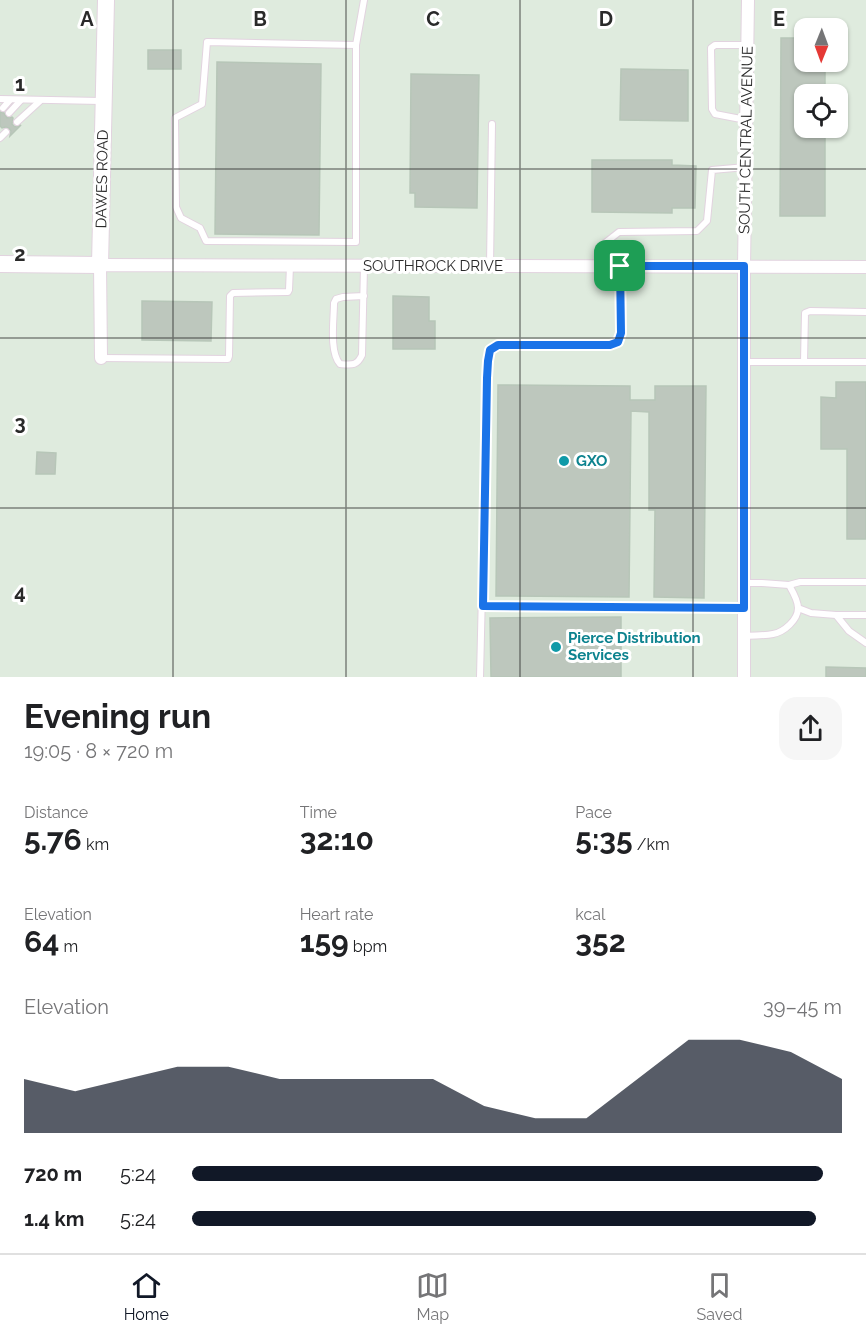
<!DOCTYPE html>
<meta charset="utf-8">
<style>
body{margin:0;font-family:Raleway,sans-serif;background:#f6f6f6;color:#202124;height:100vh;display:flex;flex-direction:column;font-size:22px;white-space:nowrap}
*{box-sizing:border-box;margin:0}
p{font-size:20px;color:#757577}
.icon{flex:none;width:33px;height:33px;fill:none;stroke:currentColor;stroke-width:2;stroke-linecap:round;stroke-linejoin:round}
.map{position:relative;height:677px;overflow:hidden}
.panel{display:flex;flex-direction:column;background:#fff;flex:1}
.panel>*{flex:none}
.needle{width:39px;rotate:181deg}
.fabs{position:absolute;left:794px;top:18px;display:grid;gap:12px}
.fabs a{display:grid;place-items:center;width:54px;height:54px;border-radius:12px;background:#fff;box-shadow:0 2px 4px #0004;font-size:30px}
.pin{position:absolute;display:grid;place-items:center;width:51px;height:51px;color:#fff;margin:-26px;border-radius:12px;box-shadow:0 3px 9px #0006}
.round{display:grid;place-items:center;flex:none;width:63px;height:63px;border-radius:18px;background:#f6f6f6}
.head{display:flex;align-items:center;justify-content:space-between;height:102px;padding:0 24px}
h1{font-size:33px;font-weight:700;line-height:45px}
.stats{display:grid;grid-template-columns:repeat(3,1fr);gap:9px;height:102px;padding:6px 24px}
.stats div{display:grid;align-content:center}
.stats b{font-size:30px;font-weight:700}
.stats small{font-size:16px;font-weight:400}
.stats p{font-size:16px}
.chart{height:168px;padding:12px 24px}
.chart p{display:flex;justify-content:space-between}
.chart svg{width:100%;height:108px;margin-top:6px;fill:#111827;opacity:.7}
ul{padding:0 24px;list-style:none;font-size:20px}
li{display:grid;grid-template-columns:96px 72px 1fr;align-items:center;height:45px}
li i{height:15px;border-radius:8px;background:#111827}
.dock{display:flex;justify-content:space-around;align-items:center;height:84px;border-top:2px solid #e0e0e0;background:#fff;font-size:16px;color:#757577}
.dock a{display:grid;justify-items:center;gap:3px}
.dock .on{color:#111827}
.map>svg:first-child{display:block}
.building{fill:#bdc7bd;stroke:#b7c6b8;stroke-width:1.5}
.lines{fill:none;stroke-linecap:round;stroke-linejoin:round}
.lane-casing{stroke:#e2d3df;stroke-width:8}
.street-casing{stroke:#e2d3df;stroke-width:14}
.secondary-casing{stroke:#e2d3df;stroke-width:18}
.lane{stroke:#fff;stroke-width:6}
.street{stroke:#fff;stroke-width:12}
.secondary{stroke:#fff;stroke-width:16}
.route-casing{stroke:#fff;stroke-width:12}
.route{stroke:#1a73e8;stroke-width:8}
.grid{fill:none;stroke:#2a2a2a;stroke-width:1.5;stroke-opacity:0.55}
.culture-dot{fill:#0f9aa8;stroke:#fff;stroke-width:2}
.labels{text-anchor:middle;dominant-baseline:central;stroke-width:6;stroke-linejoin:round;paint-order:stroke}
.street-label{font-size:15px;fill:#2a2a2a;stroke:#fff}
.culture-label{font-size:15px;font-weight:bold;fill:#0d838f;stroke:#fff;text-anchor:start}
.grid-label{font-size:20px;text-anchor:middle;font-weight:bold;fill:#2a2a2a;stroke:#fff;stroke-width:6;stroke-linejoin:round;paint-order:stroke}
</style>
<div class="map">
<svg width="866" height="677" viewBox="0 0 866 677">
<rect width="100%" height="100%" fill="#dfebde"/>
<!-- building -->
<g class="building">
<polygon points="781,38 804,38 804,62 825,62 825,94 804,94 804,128 825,128 825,216 780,216"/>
<rect x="148" y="50" width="33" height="19"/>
<polygon points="217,62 321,64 319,235 215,234"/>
<polygon points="621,69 688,70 688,121 620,120"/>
<polygon points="411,74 479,75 477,208 415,207 415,193 410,193"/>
<polygon points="0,112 4,113 7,118 12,117 13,118 12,124 15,127 21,125 10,136 11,131 9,128 5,127 2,128 0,126"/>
<polygon points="592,160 672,160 672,165 696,166 695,208 672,208 672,213 592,212"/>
<polygon points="393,296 429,297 429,321 435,321 435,349 393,349"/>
<polygon points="142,301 212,302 211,341 142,340"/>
<polygon points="836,382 866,382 866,539 847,539 847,449 821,449 821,397 836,398"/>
<polygon points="498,385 630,386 630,400 655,400 655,386 706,386 704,598 654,597 655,510 649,510 649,412 631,411 629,597 496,596"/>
<polygon points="37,452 56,453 55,474 36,474"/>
<polygon points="621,617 621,677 491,677 490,618"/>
<polygon points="826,667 866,668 866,677 826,677"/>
</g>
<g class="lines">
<!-- lane casing -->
<g class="lane-casing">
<g id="lane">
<polyline points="356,45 207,42 202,104 175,118 176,207 181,218 200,228 206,241 356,242 356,45 364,0"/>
<polyline points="0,99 101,101"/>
<polyline points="3,108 10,100"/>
<polyline points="9,113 21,100"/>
<polyline points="746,120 715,114 712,109 711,48 715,45 747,45"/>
<polyline points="17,122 40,101"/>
<polyline points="0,138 6,132"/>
<polyline points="490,266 492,124"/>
<polyline points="605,266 605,243 619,232 697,231 707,221 712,170 746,167"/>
<path d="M364 296 343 297 336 299 334 303C334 319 329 352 340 364 352 365 357 366 362 355L364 266"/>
<polyline points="101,358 228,359 229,356 230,296 233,293 288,292 289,290 290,266"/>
<polyline points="744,362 866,362"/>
<polyline points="804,362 805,313 810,311 866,312"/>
<polyline points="789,585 800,582 866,582"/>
<polyline points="483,606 743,608"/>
<polyline points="798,608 811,613 836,615 849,631 866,643"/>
<polyline points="836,615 866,615"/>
<path d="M744 636C754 635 764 636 773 634 784 632 798 620 798 608 798 600 793 592 789 585L762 583H744"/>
<polyline points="480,677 487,378 488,361 490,350 498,345 610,345 618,342 621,333 620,267"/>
</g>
</g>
<!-- street casing -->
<g class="street-casing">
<g id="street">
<polyline points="101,358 100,265 866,267"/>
<polyline points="744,677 744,266 748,0"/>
</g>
</g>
<!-- secondary casing -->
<g class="secondary-casing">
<polyline id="secondary" points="0,264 100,265 106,0"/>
</g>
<!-- lane -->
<use href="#lane" class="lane"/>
<!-- street -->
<use href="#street" class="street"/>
<!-- secondary -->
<use href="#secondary" class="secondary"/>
</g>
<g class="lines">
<!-- route casing -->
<g class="route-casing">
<polygon id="route" points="620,266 744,266 744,608 483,606 487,378 488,361 490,350 498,345 610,345 618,342 621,333"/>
</g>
<!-- route -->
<use href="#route" class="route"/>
</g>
<!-- grid -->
<path class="grid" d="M173 0V677M346 0V677M520 0V677M693 0V677M0 169H866M0 338H866M0 508H866"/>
<!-- markers -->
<g class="culture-dot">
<circle cx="564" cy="461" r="6"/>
<circle cx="556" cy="647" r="6"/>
</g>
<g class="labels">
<!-- street labels -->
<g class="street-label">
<text transform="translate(746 140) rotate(-89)">SOUTH CENTRAL AVENUE</text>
<text transform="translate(102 179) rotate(-89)">DAWES ROAD</text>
<text x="433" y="266">SOUTHROCK DRIVE</text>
</g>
<!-- culture labels -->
<g class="culture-label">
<text x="576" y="461">GXO</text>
<text x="568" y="638">Pierce Distribution<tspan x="568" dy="17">Services</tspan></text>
</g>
</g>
<g class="grid-label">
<text x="87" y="26">A</text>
<text x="260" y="26">B</text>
<text x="433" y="26">C</text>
<text x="606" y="26">D</text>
<text x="779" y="26">E</text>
<text x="20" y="91">1</text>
<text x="20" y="261">2</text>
<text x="20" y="430">3</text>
<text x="20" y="599">4</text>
</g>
</svg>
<div class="fabs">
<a><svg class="needle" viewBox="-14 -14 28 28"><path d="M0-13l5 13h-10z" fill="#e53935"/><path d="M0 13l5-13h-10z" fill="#757577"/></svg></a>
<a><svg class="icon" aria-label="locate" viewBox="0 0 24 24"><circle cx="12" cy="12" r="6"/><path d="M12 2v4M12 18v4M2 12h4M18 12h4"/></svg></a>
</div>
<div class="pin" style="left:620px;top:266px;background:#1e9e55"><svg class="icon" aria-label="arrive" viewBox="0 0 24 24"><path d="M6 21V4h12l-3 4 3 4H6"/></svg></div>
</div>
<section class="panel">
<div class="head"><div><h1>Evening run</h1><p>19:05 · 8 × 720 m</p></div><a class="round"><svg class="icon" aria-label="share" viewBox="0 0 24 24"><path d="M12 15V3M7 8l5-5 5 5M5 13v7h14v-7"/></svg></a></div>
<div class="stats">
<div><p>Distance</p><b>5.76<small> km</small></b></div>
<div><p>Time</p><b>32:10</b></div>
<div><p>Pace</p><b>5:35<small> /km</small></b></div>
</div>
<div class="stats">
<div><p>Elevation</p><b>64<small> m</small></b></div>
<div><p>Heart rate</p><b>159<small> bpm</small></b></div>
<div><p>kcal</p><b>352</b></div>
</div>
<div class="chart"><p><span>Elevation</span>39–45 m</p>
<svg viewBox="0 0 160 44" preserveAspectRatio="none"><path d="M0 44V22L10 27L20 22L30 17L40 17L50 22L60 22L70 22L80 22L90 33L100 38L110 38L120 22L130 6L140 6L150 11L160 22V44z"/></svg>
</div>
<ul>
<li><b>720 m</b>5:24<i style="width:97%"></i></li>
<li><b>1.4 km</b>5:24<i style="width:96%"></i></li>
</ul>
</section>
<nav class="dock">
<a class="on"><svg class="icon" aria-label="home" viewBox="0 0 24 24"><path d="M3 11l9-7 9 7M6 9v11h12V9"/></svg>Home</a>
<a><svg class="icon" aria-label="map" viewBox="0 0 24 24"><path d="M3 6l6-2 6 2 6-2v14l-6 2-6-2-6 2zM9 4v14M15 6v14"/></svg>Map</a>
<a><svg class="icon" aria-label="saved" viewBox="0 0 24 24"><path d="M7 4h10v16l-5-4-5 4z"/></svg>Saved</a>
</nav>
